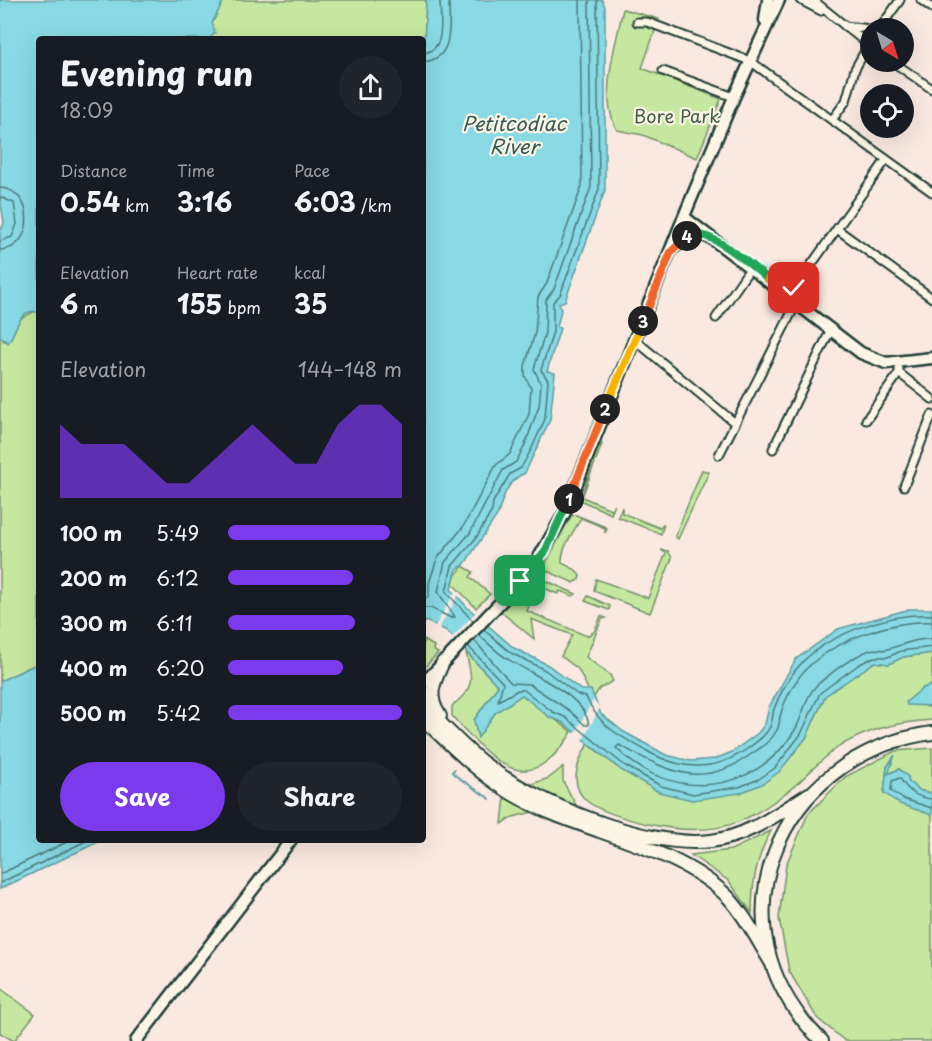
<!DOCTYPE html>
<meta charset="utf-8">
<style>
body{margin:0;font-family:"Playpen Sans",sans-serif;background:#20242c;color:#f1f3f6;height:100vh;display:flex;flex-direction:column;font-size:22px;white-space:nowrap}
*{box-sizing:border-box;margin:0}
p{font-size:20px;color:#9ea1a6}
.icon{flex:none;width:33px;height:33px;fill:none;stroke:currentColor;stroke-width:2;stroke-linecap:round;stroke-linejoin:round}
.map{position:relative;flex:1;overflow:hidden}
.side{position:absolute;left:36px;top:36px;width:390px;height:807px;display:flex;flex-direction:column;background:#171b24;border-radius:6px;box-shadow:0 6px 24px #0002}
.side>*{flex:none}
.needle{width:39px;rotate:142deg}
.controls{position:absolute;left:860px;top:18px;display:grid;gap:12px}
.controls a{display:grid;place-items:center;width:54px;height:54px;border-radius:50%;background:#171b24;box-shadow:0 6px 24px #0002;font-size:30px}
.pin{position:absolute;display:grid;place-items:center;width:51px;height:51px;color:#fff;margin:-26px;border-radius:12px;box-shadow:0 3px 9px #0006}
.km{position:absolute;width:30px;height:30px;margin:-15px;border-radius:50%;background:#222;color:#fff;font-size:16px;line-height:30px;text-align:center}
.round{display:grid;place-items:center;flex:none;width:63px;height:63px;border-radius:32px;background:#20242c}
.headline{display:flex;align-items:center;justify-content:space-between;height:102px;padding:0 24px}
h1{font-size:33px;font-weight:700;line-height:45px}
.figures{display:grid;grid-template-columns:repeat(3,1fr);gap:9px;height:102px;padding:6px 24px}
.figures div{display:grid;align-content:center}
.figures b{font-size:26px;font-weight:700}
.figures small{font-size:16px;font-weight:400}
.figures p{font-size:16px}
.chart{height:168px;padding:12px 24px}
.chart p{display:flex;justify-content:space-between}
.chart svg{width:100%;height:108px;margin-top:6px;fill:#7c3aed;opacity:.7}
.action{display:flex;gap:12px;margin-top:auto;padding:12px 24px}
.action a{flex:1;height:69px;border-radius:36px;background:#7c3aed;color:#fff;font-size:24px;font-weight:700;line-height:69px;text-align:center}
.action a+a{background:#20242c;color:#f1f3f6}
ul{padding:0 24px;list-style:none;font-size:20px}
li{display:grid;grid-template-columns:96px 72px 1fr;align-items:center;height:45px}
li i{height:15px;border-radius:8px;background:#7c3aed}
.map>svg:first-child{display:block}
.green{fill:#c6e79f;stroke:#72926a;stroke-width:1.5}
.water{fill:#88d9e4;stroke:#5e9b9e;stroke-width:1.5}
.pier{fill:#f9e9e1}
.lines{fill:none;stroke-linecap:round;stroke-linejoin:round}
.shore{stroke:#497b7a;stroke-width:1.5}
.stream{stroke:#5e9b9e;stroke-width:2}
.minor-casing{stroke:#1f3d34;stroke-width:11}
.primary-casing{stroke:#1f3d34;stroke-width:15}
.trunk-casing{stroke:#1f3d34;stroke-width:16}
.minor{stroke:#fcf5e5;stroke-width:7}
.primary{stroke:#fcf5e5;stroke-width:10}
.trunk{stroke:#fcf5e5;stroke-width:12}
.split-1-casing{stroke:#fff;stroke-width:12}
.split-2-casing{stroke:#fff;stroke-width:12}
.split-3-casing{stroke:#fff;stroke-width:12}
.split-4-casing{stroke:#fff;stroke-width:12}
.split-5-casing{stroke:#fff;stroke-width:12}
.split-6-casing{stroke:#fff;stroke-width:12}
.split-1{stroke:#22a559;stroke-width:8}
.split-2{stroke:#f0652b;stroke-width:8}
.split-3{stroke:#f5b400;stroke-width:8}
.split-4{stroke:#f0652b;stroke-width:8}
.split-5{stroke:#22a559;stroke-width:8}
.split-6{stroke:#f5b400;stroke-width:8}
.labels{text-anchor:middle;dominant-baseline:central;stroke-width:4.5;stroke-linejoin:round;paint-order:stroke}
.park-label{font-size:18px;fill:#405f49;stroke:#fcf5e5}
.water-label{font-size:20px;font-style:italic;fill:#345c57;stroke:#fcf5e5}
</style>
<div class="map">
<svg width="932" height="1041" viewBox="0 0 932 1041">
<rect width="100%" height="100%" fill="#f9e9e1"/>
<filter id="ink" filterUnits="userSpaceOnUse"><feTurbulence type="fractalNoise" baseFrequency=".0167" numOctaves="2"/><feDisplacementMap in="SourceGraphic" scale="12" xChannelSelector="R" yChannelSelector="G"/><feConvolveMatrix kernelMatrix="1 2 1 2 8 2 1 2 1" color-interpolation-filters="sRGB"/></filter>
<g filter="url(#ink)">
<!-- green -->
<g class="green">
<polygon points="224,0 426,0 423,68 423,39 209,39 212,23"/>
<path d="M623 9 659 19 642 68 721 99 697 158 643 135 617 130C598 95 616 46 623 9Z"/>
<polygon points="35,311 39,313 39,663 0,681 0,336 4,341 11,338 20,319"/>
<polygon points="602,444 582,497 611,509 615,505 611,514 580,500 598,447"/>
<polygon points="702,470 709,472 678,539 675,536"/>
<polygon points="622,507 622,513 660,528 664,524 661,534 618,517"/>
<path d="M576 515 606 527 607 529 605 533V528L581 518C574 532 561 547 562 563L576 570 580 576 579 580 574 583 545 570V565L571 516Z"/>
<polygon points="661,550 668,551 672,558 650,613 594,591 596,579 648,598 666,553"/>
<polygon points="463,566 473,572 470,577 490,594 476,608 453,584 455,576"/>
<polygon points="535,576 576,594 573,596 560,591 558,594 537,585 527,611 587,636 594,632 601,616 606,618 602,619 586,657 610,675 613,681 599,689 593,699 578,669 561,656 572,635 531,619 534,639 500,611"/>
<polygon points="588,596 610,606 609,610 585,601"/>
<polygon points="423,640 434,646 433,650 438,653 423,669"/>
<path d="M466 652 498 686 474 720 478 737 495 713 522 695C539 708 556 719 572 732 527 802 495 763 452 716V706C476 687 472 680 466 652Z"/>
<path d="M932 653V685L923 688 927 707 932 706V720C898 722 866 729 837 748 823 758 811 771 799 782 750 824 717 838 653 825 636 822 601 812 588 802 568 786 577 762 588 744L621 770 659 792 806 738 825 696 860 670 875 662 889 664 903 657Z"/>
<polygon points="932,748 932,793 921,791 908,782 908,777 899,769 888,774 892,759 887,767 884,793 932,815 932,1041 845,1041 817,1018 789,971 779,918 786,865 808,814 845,777 895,751"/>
<polygon points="563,767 563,781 577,807 529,785 549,778"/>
<polygon points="505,796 533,812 513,817 502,824"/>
<path d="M771 831C756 858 752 882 752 913L729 881 691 855 731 850Z"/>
<polygon points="0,988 35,1014 14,1041 0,1033"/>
</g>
<!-- water -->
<g class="water">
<path d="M0 0H224L212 23 215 33 209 39H39V313C20 305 16 332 8 343L0 336V232L4 223 0 198Z"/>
<path d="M426 0H602L605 7V190L565 301 559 303 561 310 557 327 560 328 547 371 555 373 550 420 525 473C507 480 502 500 498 514L464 565 457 569 451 589 468 608 514 648 548 665 581 690H591L601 714 624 732 666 755 691 761 715 759 732 752 758 733 765 724 769 707 796 659 838 629 910 609H932V653L903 657 889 664 875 662 825 696 806 738 779 772 762 784 740 793 692 800 659 792 621 770 562 722 549 717 522 695 495 713 478 738 474 720 498 686 447 631 426 621 423 623V68Z"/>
<polygon points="39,663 39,840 102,840 0,889 0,681"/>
<polygon points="932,685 932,706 907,705 906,702 923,688"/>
<polygon points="895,755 888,774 899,769 908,777 909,782 921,791 932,793 932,815 900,804 884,793 887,767"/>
</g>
<!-- pier -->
<g class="pier">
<polygon points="456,590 459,594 438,630 434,628"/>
<polygon points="476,612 490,623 463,653 450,640"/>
<polygon points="593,700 600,708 581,743 573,737"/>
</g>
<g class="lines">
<!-- shore -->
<g class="shore">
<path d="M423 53C447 51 440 17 440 0"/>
<path d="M423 62C455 60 449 23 449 0"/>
<path d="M0 188C35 189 36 249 0 250"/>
<polyline points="0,197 14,203 17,224 12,237 0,241"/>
<polyline points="423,599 429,597 429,583 437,559 463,527 496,465 510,454 529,414 531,388 525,376 525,366 535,333 538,297 547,283 582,186 580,0"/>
<polyline points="423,608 431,608 451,618 455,617 438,592 445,562 470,533 503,470 516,462 525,445 539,406 541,384 534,369 545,333 546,300 554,289 591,187 589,0"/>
<polyline points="473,621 446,592 452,566 476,538 492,511 493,502 510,474 521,468 532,448 545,419 548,380 541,370 553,332 553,302 560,295 599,189 597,0"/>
<path d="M932 622C891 620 835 640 806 669 796 679 785 699 781 713 779 718 780 725 777 730 771 742 760 748 750 755 701 791 666 770 619 745L616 748C669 802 755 797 795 730 803 717 805 696 817 685 832 672 852 657 870 650 876 648 882 651 888 649 903 645 916 638 932 639"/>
<path d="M484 630 511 653 545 670 578 695 586 697C599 726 618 735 645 750 680 770 713 773 747 749 755 743 765 737 770 727 773 722 772 715 774 709 779 695 789 677 799 666 826 634 891 612 932 615"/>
<path d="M474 640 511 683 529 684 570 711 585 725H589C585 695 532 675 508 659 497 653 488 643 479 635"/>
<polyline points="468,646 503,683 498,701 518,690 524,690 553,712 565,717 624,765 661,786 693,794 739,787 759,779 775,768 801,734 820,693 858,665 874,657 888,657 901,651 932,647"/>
<path d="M932 799C917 798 907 791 900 778L892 781 891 791 903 799 932 808"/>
<polyline points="0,874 71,840"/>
<polyline points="0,883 88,840"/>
</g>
<!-- stream -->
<polyline class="stream" points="455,769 452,772 456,776 490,799"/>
<!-- minor casing -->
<g class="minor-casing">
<g id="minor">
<polyline points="800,0 821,11"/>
<polyline points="813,0 870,46"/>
<polyline points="921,0 932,8"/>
<polyline points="637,22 647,22 750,61 932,192"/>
<polyline points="845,26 870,29"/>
<polyline points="880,28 900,0"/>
<polyline points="893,62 932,89"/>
<polyline points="663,71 734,97"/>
<polyline points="832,120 846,101 855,69 870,42"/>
<polyline points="837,229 932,298"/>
<polyline points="789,296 886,160"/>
<polyline points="716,318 751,267"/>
<polyline points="635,340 735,423"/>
<polyline points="899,369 899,373 932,399"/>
<polyline points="866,420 899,373"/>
<polyline points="773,449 831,329"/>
<polyline points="719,455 797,302"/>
<polyline points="904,486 932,415"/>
</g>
</g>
<!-- primary casing -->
<g class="primary-casing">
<g id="primary">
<polyline points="765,20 768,0"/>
<polyline points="684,217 861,353 886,363 932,358"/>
<path d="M675 247C687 236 692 231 708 237"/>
<polyline points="423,684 533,568 565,512 687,209 734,97 779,0"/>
<polyline points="136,1041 291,840"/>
</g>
</g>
<!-- trunk casing -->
<g class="trunk-casing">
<g id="trunk">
<path d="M423 705C442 725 461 745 482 762 533 802 647 849 711 841 747 837 779 813 809 794"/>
<path d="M440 716C426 696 434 682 443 662"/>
<path d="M423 719C451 745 478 773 511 793 577 833 672 842 728 897 745 915 758 941 771 962"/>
<path d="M822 1041C704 928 777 754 932 733"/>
</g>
</g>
<!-- minor -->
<use href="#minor" class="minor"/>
<!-- primary -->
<use href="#primary" class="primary"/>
<!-- trunk -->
<use href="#trunk" class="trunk"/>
</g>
</g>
<g class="lines" filter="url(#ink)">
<!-- split-1 casing -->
<g class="split-1-casing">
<polyline id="split-1" points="520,581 545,552 569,499"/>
</g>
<!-- split-2 casing -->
<g class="split-2-casing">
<polyline id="split-2" points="569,499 605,409"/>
</g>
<!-- split-3 casing -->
<g class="split-3-casing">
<polyline id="split-3" points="605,409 643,321"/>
</g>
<!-- split-4 casing -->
<g class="split-4-casing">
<polyline id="split-4" points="643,321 671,252 687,236"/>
</g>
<!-- split-5 casing -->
<g class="split-5-casing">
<path id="split-5" d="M687 236C709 226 750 265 768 279"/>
</g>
<!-- split-6 casing -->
<g class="split-6-casing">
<polyline id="split-6" points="768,279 789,296 794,288"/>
</g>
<!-- split-1 -->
<use href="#split-1" class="split-1"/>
<!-- split-2 -->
<use href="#split-2" class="split-2"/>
<!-- split-3 -->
<use href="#split-3" class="split-3"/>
<!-- split-4 -->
<use href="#split-4" class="split-4"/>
<!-- split-5 -->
<use href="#split-5" class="split-5"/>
<!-- split-6 -->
<use href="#split-6" class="split-6"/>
</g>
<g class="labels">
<!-- park labels -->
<g class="park-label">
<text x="677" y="115">Bore Park</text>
</g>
<!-- water labels -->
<g class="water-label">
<text x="514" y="123">Petitcodiac<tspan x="514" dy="23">River</tspan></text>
</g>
</g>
</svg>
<div class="controls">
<a><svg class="needle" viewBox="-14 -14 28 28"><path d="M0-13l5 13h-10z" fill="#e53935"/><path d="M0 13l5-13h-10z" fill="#9ea1a6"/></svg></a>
<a><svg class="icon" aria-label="locate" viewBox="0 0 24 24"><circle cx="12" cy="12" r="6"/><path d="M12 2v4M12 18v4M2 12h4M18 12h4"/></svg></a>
</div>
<div class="pin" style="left:520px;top:581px;background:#1e9e55"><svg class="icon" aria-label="arrive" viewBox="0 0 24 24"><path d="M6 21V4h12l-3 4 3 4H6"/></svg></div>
<div class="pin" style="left:794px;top:288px;background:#d93025"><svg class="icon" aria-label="check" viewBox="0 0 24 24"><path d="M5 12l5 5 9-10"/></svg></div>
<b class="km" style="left:569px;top:499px">1</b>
<b class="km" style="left:605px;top:409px">2</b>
<b class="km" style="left:643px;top:321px">3</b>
<b class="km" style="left:687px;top:236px">4</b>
<section class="side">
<div class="headline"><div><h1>Evening run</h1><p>18:09</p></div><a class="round"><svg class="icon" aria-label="share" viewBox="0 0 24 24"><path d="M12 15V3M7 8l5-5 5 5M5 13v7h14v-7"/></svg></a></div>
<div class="figures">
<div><p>Distance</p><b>0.54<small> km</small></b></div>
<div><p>Time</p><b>3:16</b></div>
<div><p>Pace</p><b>6:03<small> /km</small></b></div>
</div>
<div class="figures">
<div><p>Elevation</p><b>6<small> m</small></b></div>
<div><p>Heart rate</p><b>155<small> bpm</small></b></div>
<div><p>kcal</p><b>35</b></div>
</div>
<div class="chart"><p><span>Elevation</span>144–148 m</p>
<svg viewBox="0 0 160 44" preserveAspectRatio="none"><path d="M0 44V14L10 22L20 22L30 22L40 30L50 38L60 38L70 30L80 22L90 14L100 22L110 30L120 30L130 14L140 6L150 6L160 14V44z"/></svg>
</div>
<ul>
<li><b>100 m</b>5:49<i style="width:93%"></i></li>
<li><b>200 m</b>6:12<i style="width:72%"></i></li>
<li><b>300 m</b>6:11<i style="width:73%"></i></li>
<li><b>400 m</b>6:20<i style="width:66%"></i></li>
<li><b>500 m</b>5:42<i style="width:100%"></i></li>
</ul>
<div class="action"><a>Save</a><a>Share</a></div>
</section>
</div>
